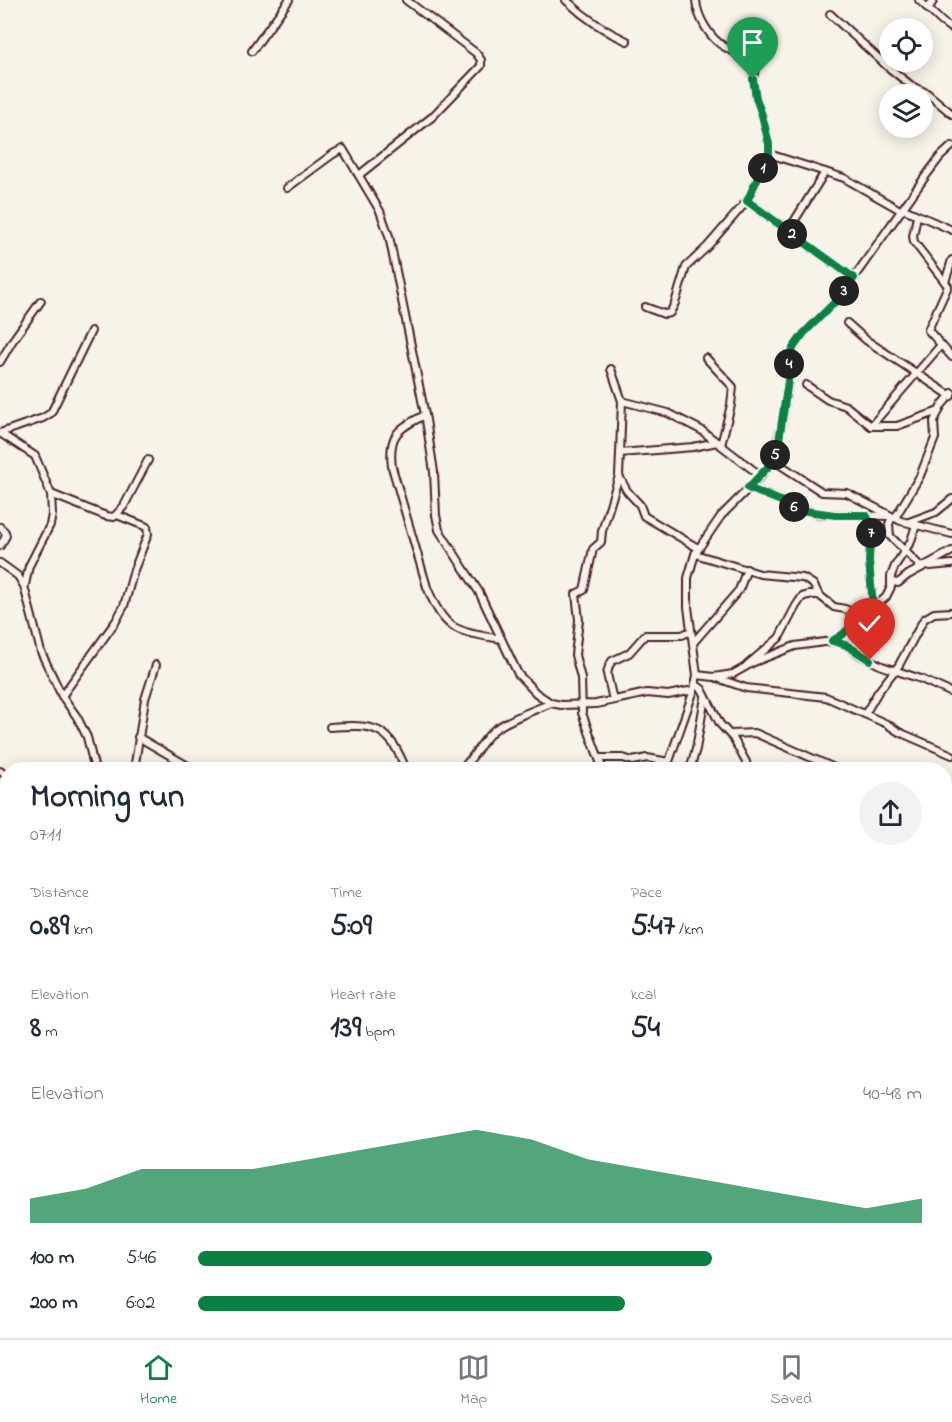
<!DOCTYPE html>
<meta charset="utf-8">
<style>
body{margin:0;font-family:"Indie Flower",sans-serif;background:#f2f2f3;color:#1f2937;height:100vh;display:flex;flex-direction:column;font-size:22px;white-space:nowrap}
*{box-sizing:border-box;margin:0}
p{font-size:20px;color:#747a83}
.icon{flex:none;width:33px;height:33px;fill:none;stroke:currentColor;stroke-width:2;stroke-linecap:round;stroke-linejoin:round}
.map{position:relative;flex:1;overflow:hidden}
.side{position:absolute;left:0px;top:762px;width:952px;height:576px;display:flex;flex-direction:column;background:#fff;border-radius:24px 24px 0 0;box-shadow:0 3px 15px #0003}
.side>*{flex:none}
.fabs{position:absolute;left:879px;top:18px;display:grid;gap:12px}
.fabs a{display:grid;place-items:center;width:54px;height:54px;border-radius:50%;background:#fff;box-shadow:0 3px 15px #0003;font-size:30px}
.pin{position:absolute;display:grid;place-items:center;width:51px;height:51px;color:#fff;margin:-62px -26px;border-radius:50% 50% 50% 0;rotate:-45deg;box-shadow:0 0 6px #0007}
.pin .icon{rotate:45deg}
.km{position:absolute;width:30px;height:30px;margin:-15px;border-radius:50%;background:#222;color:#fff;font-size:16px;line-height:30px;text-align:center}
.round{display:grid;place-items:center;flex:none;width:63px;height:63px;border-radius:32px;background:#f2f2f3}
.summary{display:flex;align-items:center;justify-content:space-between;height:102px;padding:0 30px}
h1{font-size:33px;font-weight:700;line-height:45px}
.figures{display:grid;grid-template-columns:repeat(3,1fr);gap:9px;height:102px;padding:6px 30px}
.figures div{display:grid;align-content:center}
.figures b{font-size:30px;font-weight:700}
.figures small{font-size:16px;font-weight:400}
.figures p{font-size:16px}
.chart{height:168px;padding:12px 30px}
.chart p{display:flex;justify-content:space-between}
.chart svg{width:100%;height:108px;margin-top:6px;fill:#0b8043;opacity:.7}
ul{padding:0 30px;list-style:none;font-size:20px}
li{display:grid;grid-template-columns:96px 72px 1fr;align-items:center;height:45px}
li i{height:15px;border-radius:8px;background:#0b8043}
.dock{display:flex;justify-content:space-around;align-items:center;height:84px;border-top:2px solid #e0e1e3;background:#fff;font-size:16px;color:#747a83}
.dock a{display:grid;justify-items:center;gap:3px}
.dock .on{color:#0b8043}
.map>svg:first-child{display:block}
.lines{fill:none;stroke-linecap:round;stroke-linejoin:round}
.minor-casing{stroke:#4a1f2b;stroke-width:10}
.minor{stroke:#f7f3e8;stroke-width:6}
.route-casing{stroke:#fff;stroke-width:12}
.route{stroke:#0b8043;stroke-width:8}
</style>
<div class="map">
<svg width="952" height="1338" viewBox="0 0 952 1338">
<rect width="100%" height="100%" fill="#f7f3e8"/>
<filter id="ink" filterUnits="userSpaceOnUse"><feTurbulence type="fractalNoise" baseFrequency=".0167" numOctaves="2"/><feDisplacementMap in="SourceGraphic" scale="12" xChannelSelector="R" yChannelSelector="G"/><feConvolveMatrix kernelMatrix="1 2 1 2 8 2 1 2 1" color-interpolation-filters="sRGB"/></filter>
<g filter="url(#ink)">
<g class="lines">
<!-- minor casing -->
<g class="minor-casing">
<g id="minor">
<path d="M566 0C584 17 604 31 627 41"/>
<path d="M696 0C697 17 710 39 725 47 741 57 742 51 754 69"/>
<polyline points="919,0 942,22 952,29"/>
<polyline points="928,9 934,0"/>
<polyline points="830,14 888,67 912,86 927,93 952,114"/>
<polyline points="252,51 289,0"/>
<polyline points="769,154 844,178 902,211"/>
<polyline points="359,175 432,117 481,66 481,60 476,53 406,0"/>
<polyline points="287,188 333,154 343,149 380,211 389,236 426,420 434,472 436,515 439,530 479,592 518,674 536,693 551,703 561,705 596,704 647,693 668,695 694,690"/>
<polyline points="747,201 854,278"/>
<polyline points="904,209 952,230"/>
<polyline points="917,216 913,236 914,242 948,286 928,330 952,357"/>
<polyline points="788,231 825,172"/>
<polyline points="945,282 952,260"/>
<polyline points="645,307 664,314 670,313 675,303 686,267 707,247 747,201 769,154 769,144 762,115 756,98 753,79 758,51 757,41 750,27"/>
<polyline points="847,323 866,340 951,396"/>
<polyline points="706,358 733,387 731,405 721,445"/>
<polyline points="0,362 13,340 41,301"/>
<polyline points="806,385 828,400 846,406 871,426 897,426 939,411"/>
<polyline points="622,401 668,413 701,430 761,476"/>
<path d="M425 415C397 429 388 435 392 467L427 587C445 632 456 631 501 639"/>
<polyline points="871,426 941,345"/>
<polyline points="0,433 35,456 51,494 52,514 50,525 29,566 25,585"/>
<polyline points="0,433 43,418 51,413 91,331"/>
<polyline points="620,453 693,447 717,442"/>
<polyline points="773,460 822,492 847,493 901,521 952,534"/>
<polyline points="619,476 627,491 640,505 644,516 698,548"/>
<polyline points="748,488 794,506 819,514 887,516"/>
<polyline points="51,494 106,516 114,517 124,506 148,460"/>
<polyline points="866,515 871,524 869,561 873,607"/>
<polyline points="892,517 889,524 890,536 921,567"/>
<polyline points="895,518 920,476 935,438 934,421 942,405 952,393"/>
<polyline points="909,522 936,512 952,499"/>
<polyline points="0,527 5,532 6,536 0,546"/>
<polyline points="695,554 760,574 803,578 813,584 819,595"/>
<polyline points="0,563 18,576 24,586 41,652 62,696 77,717 87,737 95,770"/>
<polyline points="930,566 952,564"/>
<polyline points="892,582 898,583 908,575 952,551"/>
<polyline points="832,641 846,645 860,655 882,666 921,679 952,693"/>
<polyline points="693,643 739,590 747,569"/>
<polyline points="747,665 779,638 796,606 802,597 808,595 819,595 834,607 845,609 862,617"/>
<polyline points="697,675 714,677 733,674 754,662 795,646 832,641 839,637 886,597 891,587 891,576 895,566 911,541 916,525"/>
<polyline points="717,678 746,688 826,697 887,724 899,732 952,755"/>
<polyline points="695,684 702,689 720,724 733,738 746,762 748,770"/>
<polyline points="62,696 116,621 124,606 134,570 148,534 147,527 117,515"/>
<polyline points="613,700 607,674 609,666 612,661 629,653 645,635 682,635 691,631"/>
<polyline points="865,714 878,692 899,665 924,619 934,613 952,612"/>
<path d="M330 727C374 724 389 725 406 770"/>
<polyline points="731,734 755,733 839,770"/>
<polyline points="138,737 195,770"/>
<polyline points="599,758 623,758 633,761 647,758 669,762"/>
<polyline points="134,770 145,699 156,665"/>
<path d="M460 770C475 758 481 741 494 730 510 718 533 711 551 703"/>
<polyline points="603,770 582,713 581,678 575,655 579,620 576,594 584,590 593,549 601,542 602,531 619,476 620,453 622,401 611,369"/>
<polyline points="666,770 694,690 697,675 688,607 688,578 695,554 721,516 761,476 773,460 782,423 793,348 804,333 840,297 925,177 940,157 952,146"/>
<polyline points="690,770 696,749 705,697"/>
<polyline points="0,771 8,776"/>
<polyline points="945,808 952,800"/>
<polyline points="0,810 8,802"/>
<polyline points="0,923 8,928"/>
<polyline points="945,982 952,985"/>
<polyline points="0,1182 8,1188"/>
<polyline points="0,1278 8,1278"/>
<polyline points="20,1330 32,1338"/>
<polyline points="102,1330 104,1338"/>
<polyline points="141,1330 143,1338"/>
<polyline points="176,1330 178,1338"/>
<polyline points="209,1330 212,1338"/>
<polyline points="752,1330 758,1336 758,1338"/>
<polyline points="466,1338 467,1330"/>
<polyline points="561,1338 563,1330"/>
<polyline points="633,1338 634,1330"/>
<polyline points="676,1338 677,1330"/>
</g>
</g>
<!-- minor -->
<use href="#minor" class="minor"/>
</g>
</g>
<g class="lines" filter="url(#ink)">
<!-- route casing -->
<g class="route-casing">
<polyline id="route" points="753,79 756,98 762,115 769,144 769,154 747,201 854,278 840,297 804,333 793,348 778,447 768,467 748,488 806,511 835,515 866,515 871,524 869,561 873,607 843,634 832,641 846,645 870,660"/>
</g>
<!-- route -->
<use href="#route" class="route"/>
</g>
</svg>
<div class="fabs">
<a><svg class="icon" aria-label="locate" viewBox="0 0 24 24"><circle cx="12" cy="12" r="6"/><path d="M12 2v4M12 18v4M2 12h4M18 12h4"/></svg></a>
<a><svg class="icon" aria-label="layers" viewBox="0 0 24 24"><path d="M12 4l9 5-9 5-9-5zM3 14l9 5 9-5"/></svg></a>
</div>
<div class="pin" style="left:753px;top:79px;background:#1e9e55"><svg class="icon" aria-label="arrive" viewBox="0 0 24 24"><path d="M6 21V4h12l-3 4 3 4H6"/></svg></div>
<div class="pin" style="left:870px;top:660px;background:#d93025"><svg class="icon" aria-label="check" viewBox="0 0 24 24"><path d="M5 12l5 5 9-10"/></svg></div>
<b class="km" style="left:763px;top:168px">1</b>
<b class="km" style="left:792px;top:234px">2</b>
<b class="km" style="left:844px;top:291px">3</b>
<b class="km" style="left:789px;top:364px">4</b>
<b class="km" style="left:775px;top:455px">5</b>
<b class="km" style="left:794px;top:507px">6</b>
<b class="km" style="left:871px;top:533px">7</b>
<section class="side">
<div class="summary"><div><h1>Morning run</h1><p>07:11</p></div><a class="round"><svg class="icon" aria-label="share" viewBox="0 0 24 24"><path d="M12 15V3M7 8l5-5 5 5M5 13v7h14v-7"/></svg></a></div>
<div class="figures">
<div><p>Distance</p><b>0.89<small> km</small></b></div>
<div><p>Time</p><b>5:09</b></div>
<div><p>Pace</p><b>5:47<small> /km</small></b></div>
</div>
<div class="figures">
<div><p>Elevation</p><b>8<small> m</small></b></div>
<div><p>Heart rate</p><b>139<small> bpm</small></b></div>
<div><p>kcal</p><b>54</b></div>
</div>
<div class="chart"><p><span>Elevation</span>40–48 m</p>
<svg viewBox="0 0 160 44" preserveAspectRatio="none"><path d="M0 44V34L10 30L20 22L30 22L40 22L50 18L60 14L70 10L80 6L90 10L100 18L110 22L120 26L130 30L140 34L150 38L160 34V44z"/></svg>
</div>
<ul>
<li><b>100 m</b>5:46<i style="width:71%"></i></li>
<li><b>200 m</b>6:02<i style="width:59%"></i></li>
</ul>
</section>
</div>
<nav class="dock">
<a class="on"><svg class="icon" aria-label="home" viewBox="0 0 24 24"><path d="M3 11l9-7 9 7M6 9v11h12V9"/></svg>Home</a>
<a><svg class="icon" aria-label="map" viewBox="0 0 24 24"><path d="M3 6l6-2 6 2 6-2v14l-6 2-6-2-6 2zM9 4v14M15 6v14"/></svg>Map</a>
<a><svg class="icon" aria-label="saved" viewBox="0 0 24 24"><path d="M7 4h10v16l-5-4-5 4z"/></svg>Saved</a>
</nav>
